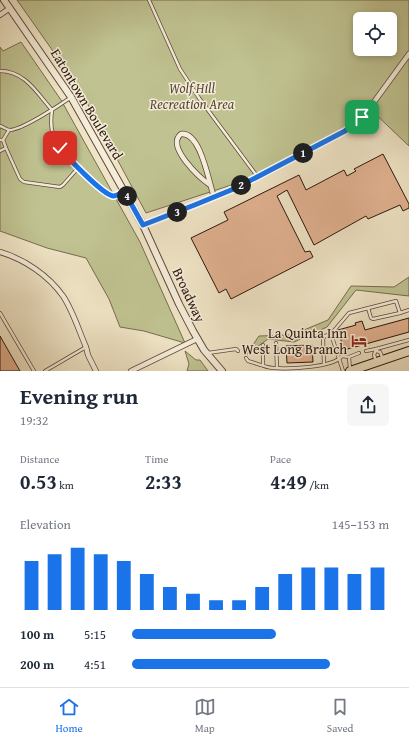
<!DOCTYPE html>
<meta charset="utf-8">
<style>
body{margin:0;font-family:"Gentium Book Plus",serif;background:#f6f6f7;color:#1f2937;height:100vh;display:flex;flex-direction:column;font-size:15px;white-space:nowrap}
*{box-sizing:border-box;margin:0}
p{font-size:13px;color:#747a83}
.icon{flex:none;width:22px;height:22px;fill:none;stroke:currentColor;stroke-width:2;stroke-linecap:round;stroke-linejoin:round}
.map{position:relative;height:371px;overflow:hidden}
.side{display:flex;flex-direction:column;background:#fff;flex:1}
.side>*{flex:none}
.tools{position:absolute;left:353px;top:12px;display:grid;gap:8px}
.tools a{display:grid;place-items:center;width:44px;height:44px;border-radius:6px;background:#fff;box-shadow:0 2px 6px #0003;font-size:20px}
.pin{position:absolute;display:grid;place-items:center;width:34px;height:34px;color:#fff;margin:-17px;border-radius:8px;box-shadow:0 2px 6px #0006}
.km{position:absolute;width:20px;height:20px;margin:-10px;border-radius:50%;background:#222;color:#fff;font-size:11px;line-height:20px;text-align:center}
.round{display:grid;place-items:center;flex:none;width:42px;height:42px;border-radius:6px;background:#f6f6f7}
.summary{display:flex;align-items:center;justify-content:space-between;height:68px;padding:0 20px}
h1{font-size:22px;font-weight:800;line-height:30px}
.metrics{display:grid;grid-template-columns:repeat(3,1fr);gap:6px;height:68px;padding:4px 20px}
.metrics div{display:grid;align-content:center}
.metrics b{font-size:20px;font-weight:800}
.metrics small{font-size:11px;font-weight:400}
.metrics p{font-size:11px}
.chart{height:112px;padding:8px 20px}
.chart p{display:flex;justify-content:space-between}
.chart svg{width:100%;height:72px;margin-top:4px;stroke:#1a73e8;stroke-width:6}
ul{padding:0 20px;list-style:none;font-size:13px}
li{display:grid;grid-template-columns:64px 48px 1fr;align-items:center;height:30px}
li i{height:10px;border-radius:5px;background:#1a73e8}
.menu{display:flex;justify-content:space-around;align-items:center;height:56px;border-top:1px solid #e0e1e3;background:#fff;font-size:11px;color:#747a83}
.menu a{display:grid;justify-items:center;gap:2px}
.menu .active{color:#1a73e8}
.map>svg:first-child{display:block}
.green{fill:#c0c291;stroke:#766c4f;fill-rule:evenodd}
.building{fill:#e1b190;stroke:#2b170d}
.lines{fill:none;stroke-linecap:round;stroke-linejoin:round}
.service-casing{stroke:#5c4a3b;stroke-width:4}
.minor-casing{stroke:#5c4a3b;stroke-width:6}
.tertiary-casing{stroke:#5c4a3b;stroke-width:8}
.trunk-casing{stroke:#2b170d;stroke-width:10}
.service{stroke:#f5edda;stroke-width:2.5}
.minor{stroke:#f5edda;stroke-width:4.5}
.tertiary{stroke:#f5edda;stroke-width:6}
.trunk{stroke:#efe4c6;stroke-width:8}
.route-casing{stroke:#fff;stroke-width:8}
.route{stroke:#1a73e8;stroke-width:5}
.labels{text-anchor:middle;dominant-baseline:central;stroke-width:3;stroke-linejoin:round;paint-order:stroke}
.park-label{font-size:14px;font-style:italic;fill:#584a35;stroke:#f5edda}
.street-label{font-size:14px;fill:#2b170d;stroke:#f5edda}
.poi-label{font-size:14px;fill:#2b170d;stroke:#f5edda;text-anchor:end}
</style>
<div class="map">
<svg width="409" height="371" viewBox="0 0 409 371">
<rect width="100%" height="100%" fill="#efe4c6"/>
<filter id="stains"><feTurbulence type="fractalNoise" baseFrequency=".005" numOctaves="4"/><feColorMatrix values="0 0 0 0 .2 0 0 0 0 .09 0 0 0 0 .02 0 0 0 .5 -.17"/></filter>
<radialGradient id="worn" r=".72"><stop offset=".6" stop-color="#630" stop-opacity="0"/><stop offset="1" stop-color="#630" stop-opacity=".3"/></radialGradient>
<!-- green -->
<g class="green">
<path d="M17 0H409V146L369 108 351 127 259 176 146 213 79 88ZM360 19H390V49H360Z"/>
<polygon points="21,42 61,100 140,242 185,343 144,331 120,327 109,299 86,258 47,248 0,231 0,47 3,51"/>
<polygon points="409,277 409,296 356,290 327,327 294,342 268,339 246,355 259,336 292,335 328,320 351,286 394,287"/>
<polygon points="185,351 196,360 200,360 208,371 187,371 189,364"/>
</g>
<!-- building -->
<g class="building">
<polygon points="383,154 409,204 409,208 403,211 400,205 368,219 366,216 314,245 287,190 277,196 305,252 310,251 313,257 231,299 226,289 219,293 191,238 228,220 224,212 299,175 306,190 344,170 347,176 356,171 354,169"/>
<polygon points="409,318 409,332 344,350 338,330 356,325 355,323 362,321 365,330"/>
<polygon points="0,336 20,371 0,371"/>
<polygon points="312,345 313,362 287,363 286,346"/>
</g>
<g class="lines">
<!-- service casing -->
<g class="service-casing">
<g id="service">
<polyline points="149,0 180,69 199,98 257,176"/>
<path d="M0 71C25 71 37 93 52 110 51 118 50 126 53 134 55 140 58 146 62 151 69 160 102 194 113 196 117 197 120 194 124 192"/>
<path d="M0 126C3 127 6 129 9 130 20 131 60 105 70 98"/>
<polyline points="0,140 3,140 9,130"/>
<polyline points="3,140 6,148 20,179 24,182 60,187 63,185 78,168"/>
<polyline points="0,151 6,148"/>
<polyline points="368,308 371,318 373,319 400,313"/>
<polyline points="0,313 34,371"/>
<polyline points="331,334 343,371"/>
<polyline points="276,343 277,368"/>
<polyline points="263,345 263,365"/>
<polyline points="366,351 376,349"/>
<polyline points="376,351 380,352 383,359"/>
<polyline points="208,353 236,349 238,351"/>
<polyline points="349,357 350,370"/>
<path d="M246 358 248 361C256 363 264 367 273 368 288 369 333 368 342 356L349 357 359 353"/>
<polyline points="376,361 374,355 376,349 409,340"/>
<polyline points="324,364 323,339 325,336 331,334 349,313 396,301 400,313 409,310"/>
<polyline points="45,371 86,347"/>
</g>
</g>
<!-- minor casing -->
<g class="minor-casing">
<g id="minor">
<polyline points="0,15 10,8"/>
<path d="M210 185C200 178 165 146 181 134 201 131 209 184 214 197"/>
<polyline points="143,225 197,204 236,188 352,127 366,113 409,54"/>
<path d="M0 252C24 259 48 275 63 296 73 311 79 331 86 347L88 355 96 371"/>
<polyline points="131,371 197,339"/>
</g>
</g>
<!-- tertiary casing -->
<g class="tertiary-casing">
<polyline id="tertiary" points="4,0 71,97 143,225 179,304 193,331 204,350 222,371"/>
</g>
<!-- trunk casing -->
<g class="trunk-casing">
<polyline id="trunk" points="350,371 409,351"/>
</g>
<!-- service -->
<use href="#service" class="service"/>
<!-- minor -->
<use href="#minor" class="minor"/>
<!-- tertiary -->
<use href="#tertiary" class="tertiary"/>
<!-- trunk -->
<use href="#trunk" class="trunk"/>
</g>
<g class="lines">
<!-- route casing -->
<g class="route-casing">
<path id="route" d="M60 148C67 157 102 194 113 196 117 196 121 193 124 191L143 225 197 204 236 188 345 131 362 117"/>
</g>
<!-- route -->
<use href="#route" class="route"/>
</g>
<!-- icons -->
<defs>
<g id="hotel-bare" transform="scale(1.2)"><path d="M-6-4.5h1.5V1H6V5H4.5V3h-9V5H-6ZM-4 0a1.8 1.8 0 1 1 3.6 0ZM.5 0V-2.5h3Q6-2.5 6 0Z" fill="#8f2418" stroke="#f5edda" stroke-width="2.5" paint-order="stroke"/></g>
</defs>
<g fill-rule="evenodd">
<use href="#hotel-bare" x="359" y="341"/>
</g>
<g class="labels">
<!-- park labels -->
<g class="park-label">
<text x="192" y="88">Wolf Hill<tspan x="192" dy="16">Recreation Area</tspan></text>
</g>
<!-- street labels -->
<g class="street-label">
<text transform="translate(87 104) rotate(59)">Eatontown Boulevard</text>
<text transform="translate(189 295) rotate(65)">Broadway</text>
</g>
<!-- poi labels -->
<g class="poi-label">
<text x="347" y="333">La Quinta Inn<tspan x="347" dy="16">West Long Branch</tspan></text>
</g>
</g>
<rect width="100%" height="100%" filter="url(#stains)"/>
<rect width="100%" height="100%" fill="url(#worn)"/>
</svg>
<div class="tools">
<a><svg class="icon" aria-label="locate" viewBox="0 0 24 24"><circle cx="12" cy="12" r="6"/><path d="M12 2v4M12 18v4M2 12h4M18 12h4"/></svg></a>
</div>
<div class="pin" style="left:362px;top:117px;background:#1e9e55"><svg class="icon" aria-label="arrive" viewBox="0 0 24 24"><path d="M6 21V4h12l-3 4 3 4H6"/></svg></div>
<div class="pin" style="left:60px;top:148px;background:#d93025"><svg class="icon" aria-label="check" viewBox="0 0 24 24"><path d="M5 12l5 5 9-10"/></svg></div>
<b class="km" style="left:303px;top:153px">1</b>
<b class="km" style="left:241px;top:185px">2</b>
<b class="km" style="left:177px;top:212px">3</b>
<b class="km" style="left:127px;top:196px">4</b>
</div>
<section class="side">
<div class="summary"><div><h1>Evening run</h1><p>19:32</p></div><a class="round"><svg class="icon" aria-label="share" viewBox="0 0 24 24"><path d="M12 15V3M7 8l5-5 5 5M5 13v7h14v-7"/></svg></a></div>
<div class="metrics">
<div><p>Distance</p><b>0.53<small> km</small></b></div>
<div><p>Time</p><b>2:33</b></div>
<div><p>Pace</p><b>4:49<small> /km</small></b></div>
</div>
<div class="chart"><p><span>Elevation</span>145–153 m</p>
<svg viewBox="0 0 160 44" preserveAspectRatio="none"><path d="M5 44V14M15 44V10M25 44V6M35 44V10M45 44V14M55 44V22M65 44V30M75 44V34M85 44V38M95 44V38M105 44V30M115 44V22M125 44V18M135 44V18M145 44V22M155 44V18"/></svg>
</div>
<ul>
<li><b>100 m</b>5:15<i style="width:56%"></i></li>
<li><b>200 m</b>4:51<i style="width:77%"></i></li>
</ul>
</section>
<nav class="menu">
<a class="active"><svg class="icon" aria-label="home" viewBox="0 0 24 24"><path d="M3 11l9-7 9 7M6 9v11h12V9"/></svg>Home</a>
<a><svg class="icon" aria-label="map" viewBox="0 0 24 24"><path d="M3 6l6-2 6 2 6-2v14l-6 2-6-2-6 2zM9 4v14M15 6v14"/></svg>Map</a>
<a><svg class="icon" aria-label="saved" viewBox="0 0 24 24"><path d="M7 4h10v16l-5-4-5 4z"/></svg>Saved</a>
</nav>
